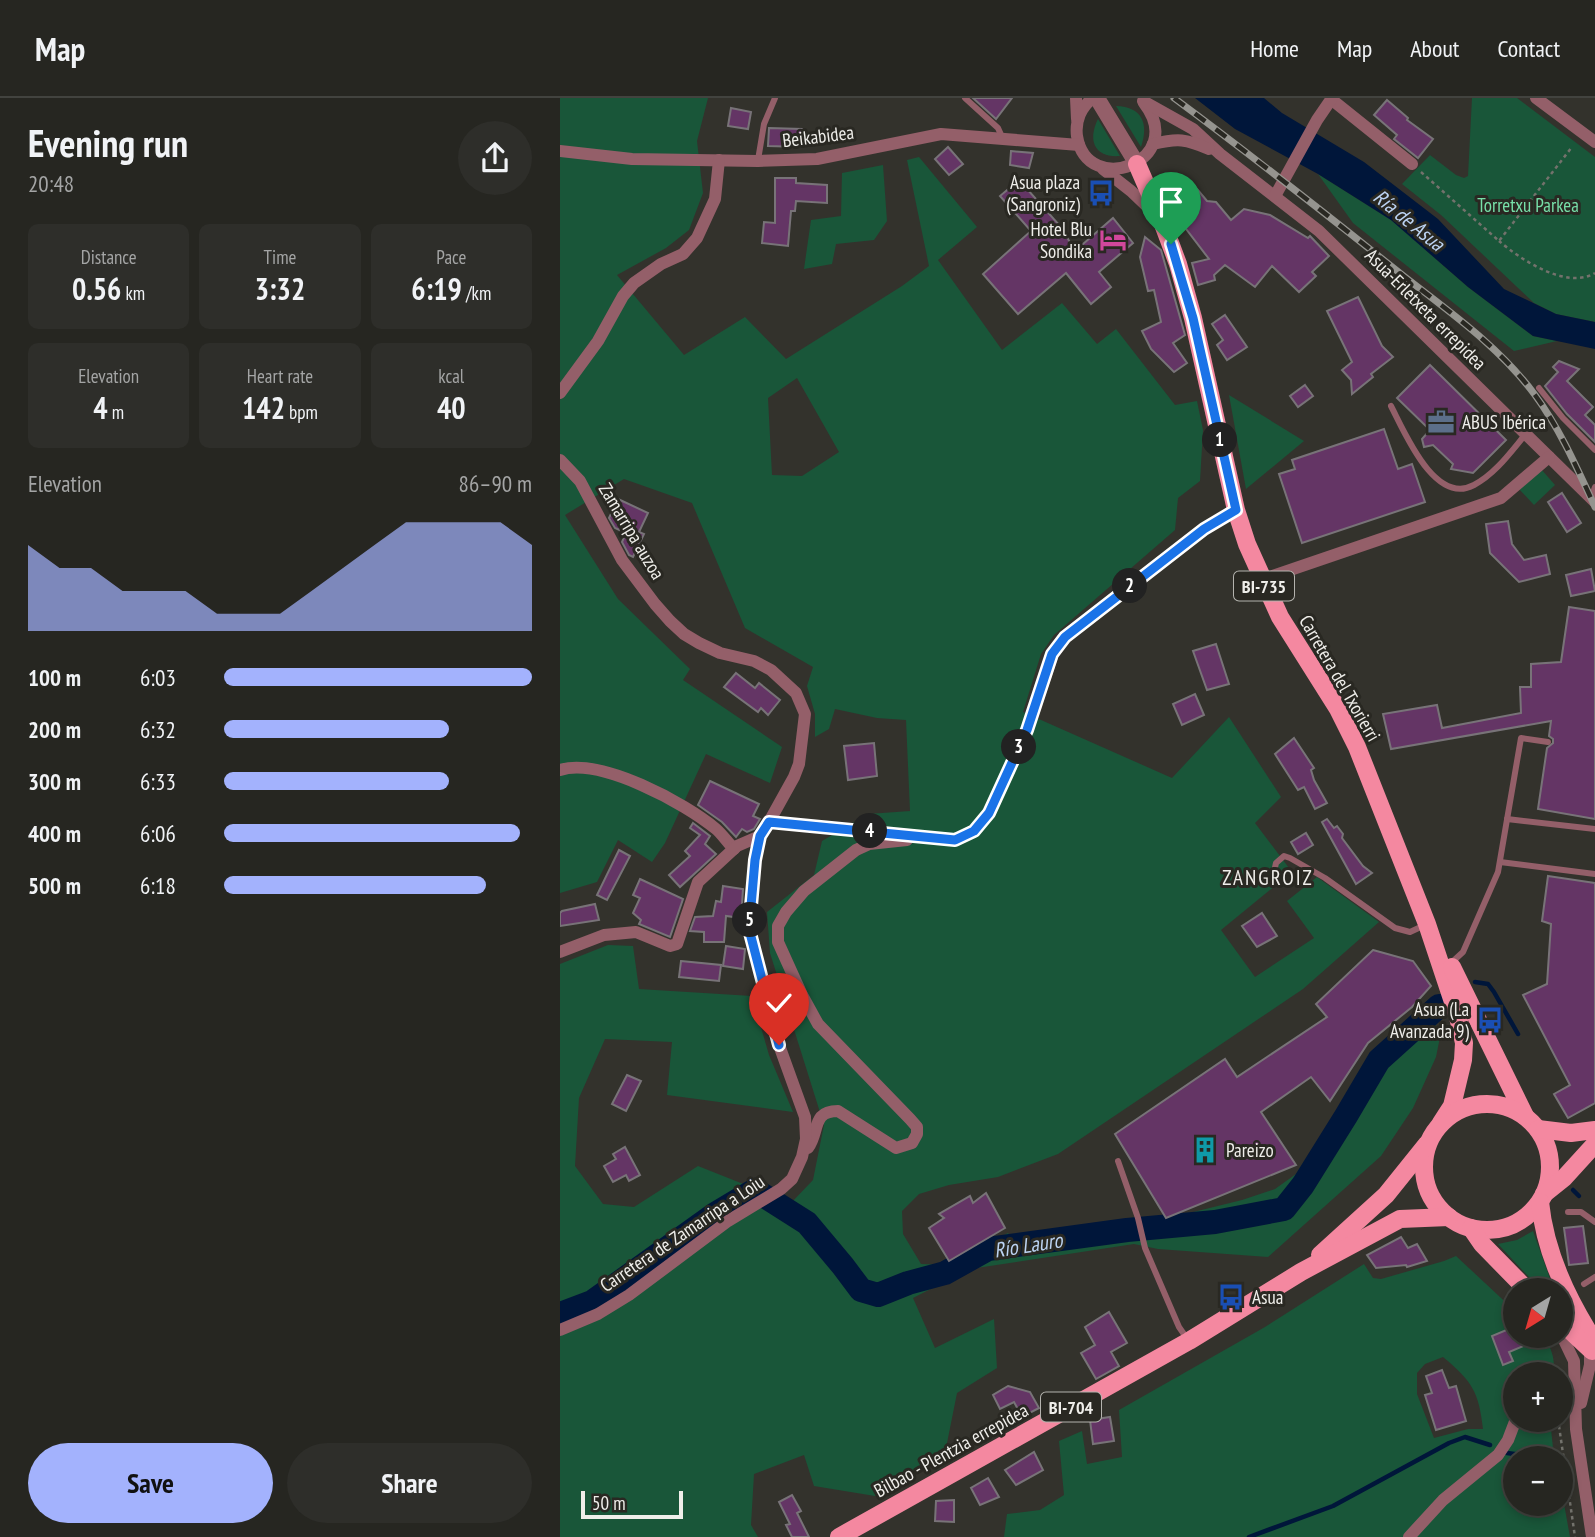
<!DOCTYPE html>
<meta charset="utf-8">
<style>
body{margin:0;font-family:"PT Sans Narrow",sans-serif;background:#2e2e2a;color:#f1f3f6;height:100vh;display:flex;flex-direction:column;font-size:26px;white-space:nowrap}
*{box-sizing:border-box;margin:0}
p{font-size:23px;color:#a4a5a5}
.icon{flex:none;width:38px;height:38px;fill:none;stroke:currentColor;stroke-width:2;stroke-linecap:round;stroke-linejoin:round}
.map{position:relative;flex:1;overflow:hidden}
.sheet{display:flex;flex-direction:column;background:#262621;width:560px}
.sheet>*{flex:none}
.needle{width:46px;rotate:217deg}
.tools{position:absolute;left:943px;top:1180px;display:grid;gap:14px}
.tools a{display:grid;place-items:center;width:70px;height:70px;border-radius:50%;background:#262621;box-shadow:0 4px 10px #0003,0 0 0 2px #42433f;font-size:35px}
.scale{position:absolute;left:21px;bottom:18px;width:102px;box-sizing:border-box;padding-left:7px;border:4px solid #efeeea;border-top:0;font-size:19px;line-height:24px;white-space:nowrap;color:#efeeea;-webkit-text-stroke:5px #292822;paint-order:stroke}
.pin{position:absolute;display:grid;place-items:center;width:60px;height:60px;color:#fff;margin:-72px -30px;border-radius:50% 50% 50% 0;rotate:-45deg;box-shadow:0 0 7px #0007}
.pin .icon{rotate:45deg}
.km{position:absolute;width:35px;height:35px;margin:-18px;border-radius:50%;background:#222;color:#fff;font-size:19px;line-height:35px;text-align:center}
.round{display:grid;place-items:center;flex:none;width:74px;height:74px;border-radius:37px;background:#2e2e2a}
.head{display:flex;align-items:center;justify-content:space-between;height:119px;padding:0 28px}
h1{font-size:38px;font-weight:600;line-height:52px}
.figures{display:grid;grid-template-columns:repeat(3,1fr);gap:10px;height:119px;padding:7px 28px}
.figures div{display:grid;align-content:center;border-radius:10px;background:#2e2e2a;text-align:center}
.figures b{font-size:30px;font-weight:600}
.figures small{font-size:19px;font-weight:400}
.figures p{font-size:19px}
.chart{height:196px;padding:14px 28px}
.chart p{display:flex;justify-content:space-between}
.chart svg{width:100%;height:126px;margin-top:7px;fill:#a3b2fd;opacity:.7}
.button{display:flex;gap:14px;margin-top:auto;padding:14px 28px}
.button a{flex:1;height:80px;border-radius:42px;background:#a3b2fd;color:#111;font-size:28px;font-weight:600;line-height:80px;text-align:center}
.button a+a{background:#2e2e2a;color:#f1f3f6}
ul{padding:0 28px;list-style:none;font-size:23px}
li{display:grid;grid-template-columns:112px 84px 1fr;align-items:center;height:52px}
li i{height:18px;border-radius:9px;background:#a3b2fd}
header{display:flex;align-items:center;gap:42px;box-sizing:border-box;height:98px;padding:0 35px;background:#262621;border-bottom:2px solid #42433f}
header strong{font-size:33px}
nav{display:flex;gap:38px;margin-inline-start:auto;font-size:24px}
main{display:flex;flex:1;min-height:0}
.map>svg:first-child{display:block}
.green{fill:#195639;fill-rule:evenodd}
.water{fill:#00163a}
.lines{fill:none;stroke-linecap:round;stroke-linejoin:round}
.stream{stroke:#00163a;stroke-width:4.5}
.river{stroke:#00163a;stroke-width:24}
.building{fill:#643565;stroke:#787378;stroke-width:2}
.path{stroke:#73726c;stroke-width:2.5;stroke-dasharray:3.5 3.5;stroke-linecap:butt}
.service{stroke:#945f69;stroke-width:6}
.minor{stroke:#945f69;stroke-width:12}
.tertiary{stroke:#945f69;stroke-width:16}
.primary{stroke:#f488a0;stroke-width:18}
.rail-casing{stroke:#95948f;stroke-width:7}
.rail{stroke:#292822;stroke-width:4.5;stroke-dasharray:13;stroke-linecap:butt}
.route-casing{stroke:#fff;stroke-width:14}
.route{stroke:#1a73e8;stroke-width:9}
.labels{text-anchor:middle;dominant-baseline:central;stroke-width:6;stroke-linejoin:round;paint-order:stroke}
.shield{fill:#292822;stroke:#b4b3ae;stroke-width:2}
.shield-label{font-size:18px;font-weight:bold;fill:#efeeea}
.street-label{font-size:19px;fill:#efeeea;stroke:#292822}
.poi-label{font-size:19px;fill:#efeeea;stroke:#292822;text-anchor:end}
.park-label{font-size:19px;fill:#77dfa8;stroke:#292822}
.water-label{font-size:21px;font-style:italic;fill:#bcd3f2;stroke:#292822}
.neighbourhood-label{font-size:21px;letter-spacing:2px;fill:#efeeea;stroke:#292822}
</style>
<header>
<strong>Map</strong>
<nav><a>Home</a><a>Map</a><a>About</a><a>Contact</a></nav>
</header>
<main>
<section class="sheet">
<div class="head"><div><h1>Evening run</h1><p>20:48</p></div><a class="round"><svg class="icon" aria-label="share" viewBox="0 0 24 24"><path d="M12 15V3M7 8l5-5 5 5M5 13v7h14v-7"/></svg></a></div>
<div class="figures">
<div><p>Distance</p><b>0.56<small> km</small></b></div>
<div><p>Time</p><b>3:32</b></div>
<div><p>Pace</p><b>6:19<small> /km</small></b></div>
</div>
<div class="figures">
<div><p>Elevation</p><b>4<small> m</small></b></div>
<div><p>Heart rate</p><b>142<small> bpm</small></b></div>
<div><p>kcal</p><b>40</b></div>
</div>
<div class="chart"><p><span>Elevation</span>86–90 m</p>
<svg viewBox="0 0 160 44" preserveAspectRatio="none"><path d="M0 44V14L10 22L20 22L30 30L40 30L50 30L60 38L70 38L80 38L90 30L100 22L110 14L120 6L130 6L140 6L150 6L160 14V44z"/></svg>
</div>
<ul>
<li><b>100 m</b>6:03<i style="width:100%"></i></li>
<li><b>200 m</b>6:32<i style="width:73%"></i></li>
<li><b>300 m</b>6:33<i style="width:73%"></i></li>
<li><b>400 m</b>6:06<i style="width:96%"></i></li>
<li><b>500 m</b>6:18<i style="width:85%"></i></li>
</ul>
<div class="button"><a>Save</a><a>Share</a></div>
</section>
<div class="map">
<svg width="1035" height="1439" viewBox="0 0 1035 1439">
<rect width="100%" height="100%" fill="#33322c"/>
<!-- green -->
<g class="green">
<path d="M0 0H148L137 43 143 95 129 132 106 150 57 177 124 257 185 219 226 261 342 188 369 168 347 62 359 59 417 129 378 162 442 252 502 205 537 246 556 231 615 307 637 303 643 332 640 383 618 400 615 432 494 537 481 556 463 614 612 680 669 619 721 699 695 725 732 774 661 832 695 879 754 840 727 803 757 779 819 824 743 891 498 1056 438 1079 389 1087 359 1096 342 1113 343 1136 361 1166 387 1167 448 1135 452 1143 605 1121 682 1102 715 1091 736 1076 816 952 872 904 871 915 880 939 876 959 853 1010 821 1058 708 1159 598 1151 574 1146 410 1171 353 1200 375 1250 434 1221 437 1270 397 1295 384 1360 315 1398 254 1388 244 1357 194 1376 191 1427 198 1439H0V866L48 847 73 848 79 891 192 898 209 957 233 1014 107 997 112 944 45 941 19 1000 15 1068 43 1106 74 1109 138 1068 231 1105 253 1082 264 1027 210 855 207 814 254 777 262 743 308 716 350 713 346 622 317 620 275 611 269 631 255 639V616L247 588 253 569 185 530 132 405 64 381 5 417 58 501 130 571 123 582 222 649 210 685 146 656 105 745 92 764 58 742 37 784 0 795ZM237 280 279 354 242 378 212 377 208 300Z"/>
<polygon points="912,0 957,0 1035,59 1035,224 996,216 974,205 881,117 842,86 870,57 896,77 904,80 908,78"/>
<path d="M556 8C582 9 589 25 581 49Z"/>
<path d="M538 21 560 58C535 60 527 43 538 21Z"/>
<polygon points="323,67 327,123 314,142 276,146 272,166 244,171 251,122 281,118 282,75"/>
<polygon points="758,76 831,122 908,189 973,238 997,243 954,253 793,125"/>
<polygon points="669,297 744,343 686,391"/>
<polygon points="981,371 995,387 974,407 959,391"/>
<polygon points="973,1133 994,1192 981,1192 938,1146 957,1142"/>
<path d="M896 1158 955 1213 956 1237H981C991 1247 996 1261 993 1276H956V1321H990L994 1360H956V1405H1001V1389L1010 1439H444L447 1416 480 1412 504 1397 499 1343 522 1333 527 1366 562 1359 559 1312 705 1229 804 1166 813 1180 821 1181 884 1163ZM883 1259C912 1283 919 1294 923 1331H908L874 1340 857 1296V1275L865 1266Z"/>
</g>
<!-- water -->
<polygon class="water" points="635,0 704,0 722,15 804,64 878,121 944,191 996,216 1035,224 1035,251 973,238 908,189 831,122 758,76 675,31"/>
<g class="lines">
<!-- stream -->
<g class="stream">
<polyline points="915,884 928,886 934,894 958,936"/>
<polyline points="1013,1092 1019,1098"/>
<polyline points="947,1355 984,1360"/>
<polyline points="689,1439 773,1408 889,1345 905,1339 930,1347"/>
</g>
<!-- river -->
<polyline class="river" points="0,1216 32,1204 155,1116 195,1092 247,1125 283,1168 301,1192 318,1197 348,1185 385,1175 428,1151 567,1132 655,1124 724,1111 743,1087 786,1018 819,962 879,908"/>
</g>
<!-- building -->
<g class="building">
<polygon points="413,0 452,0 436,21"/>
<polygon points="827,2 848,20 847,22 873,41 858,60 834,41 837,37 814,17"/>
<polygon points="171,10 191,14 188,31 168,28"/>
<polygon points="209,30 242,31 242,49 208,48"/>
<polygon points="388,49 403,66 389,77 375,61"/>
<polygon points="451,53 473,55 469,70 450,67"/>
<polygon points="215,80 236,80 236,85 267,87 267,105 236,103 235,113 231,113 228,148 202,145 204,124 215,125"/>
<polygon points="459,82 501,129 515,153 553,120 573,145 539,174 551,189 531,206 506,175 458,216 423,176 471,133 440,98"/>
<polygon points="632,85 647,103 656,104 671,122 684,111 710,117 748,140 750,138 769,158 752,174 756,178 739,194 712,168 695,189 665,167 654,177 655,182 638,187 632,165 649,161 607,106"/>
<polygon points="585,139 601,152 625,237 613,245 627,265 614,274 591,251 582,233 601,224 594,192 588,193 580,159"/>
<polygon points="798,199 822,248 833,259 811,276 813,279 792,296 791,282 782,272 792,264 767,213"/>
<polygon points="665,217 687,249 667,262 657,247 663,242 652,226"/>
<polygon points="999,263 1019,271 1007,283 1033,309 1025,317 1035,327 1035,344 1007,316 985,288 998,274 993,269"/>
<polygon points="870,267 946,342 913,375 891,371 893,366 873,347 864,349 862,341 870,332 837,300"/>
<polygon points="745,287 753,298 738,309 730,298"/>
<polygon points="824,331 838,371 852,366 865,404 742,445 719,376 735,371 732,362"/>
<polygon points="1002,395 1021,425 1007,434 988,404"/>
<polygon points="58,401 88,415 79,434 84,436 73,459 69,457 62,444 66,435 55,430 49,420"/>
<polygon points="948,423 952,446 964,462 986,457 990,476 959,484 930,455 926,426"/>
<polygon points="1031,471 1035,493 1011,498 1006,477"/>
<polygon points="1009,509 1035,513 1035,721 978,711 987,650 993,645 993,641 989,638 991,623 831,651 823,616 877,607 882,630 961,615 960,589 971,589 971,566 1001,564"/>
<polygon points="656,546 669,586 647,592 633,553"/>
<polygon points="176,575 195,590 199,585 220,602 208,617 201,610 198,614 164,589"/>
<polygon points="635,596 644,617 622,627 613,606"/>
<polygon points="734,640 754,670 751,672 754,682 767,705 755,711 744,689 738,692 715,656"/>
<polygon points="314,645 317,678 288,682 284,648"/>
<polygon points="150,683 199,706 193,718 200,721 194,731 187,734 182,731 176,739 162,724 138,707"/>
<polygon points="767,721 774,730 777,728 783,736 782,740 803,768 812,775 796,786 762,724"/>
<polygon points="133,725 150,738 145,746 156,756 120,789 109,777 130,758 125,753 140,737 130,730"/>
<polygon points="746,735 753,747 738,756 731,744"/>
<polygon points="59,752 70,758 47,802 37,797"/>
<polygon points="988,778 1035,785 1035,1005 1008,1020 994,996 1010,987 963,897 987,886 991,826 982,823"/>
<polygon points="80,781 123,801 110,839 79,826 81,822 73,815 80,800 73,797"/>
<polygon points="163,788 183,791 181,820 166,818 164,844 144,844 144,834 130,833 135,819 153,818 156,803 161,804"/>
<polygon points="35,806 39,822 0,828 0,815 2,813"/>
<polygon points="702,815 717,838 697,849 682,828"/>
<polygon points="166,848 185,851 183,871 163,868"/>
<polygon points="813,852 853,863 871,888 852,909 808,945 770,1003 751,979 701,1014 736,1067 606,1120 555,1036 665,961 677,979 767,919 756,906"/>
<polygon points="121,863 161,867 159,883 119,879"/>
<polygon points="67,977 81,983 66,1013 52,1006"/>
<polygon points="65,1049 80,1077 69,1083 66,1077 53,1084 44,1068 56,1061 53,1056"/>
<polygon points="426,1095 445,1130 389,1163 369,1130 384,1120 379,1116 410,1098 413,1105"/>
<polygon points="1023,1128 1028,1165 1009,1167 1004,1130"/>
<polygon points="841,1139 848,1150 857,1146 867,1163 847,1169 846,1167 816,1170 807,1157"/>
<polygon points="549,1214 567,1245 551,1254 559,1268 536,1281 521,1255 535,1247 525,1229"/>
<polygon points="956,1228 956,1237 962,1237 966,1247 949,1254 953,1263 943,1267 932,1238"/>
<polygon points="882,1272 889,1290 896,1288 906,1323 876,1332 865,1297 872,1295 866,1278"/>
<polygon points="448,1288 470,1294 479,1310 462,1319 454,1304 440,1311 433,1297"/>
<polygon points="550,1319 554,1343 533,1346 530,1322"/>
<polygon points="474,1354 483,1372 456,1387 445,1372"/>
<polygon points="428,1380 439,1399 420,1407 411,1390"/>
<polygon points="232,1397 241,1413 237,1415 249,1439 232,1439 226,1427 230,1426 219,1404"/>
<polygon points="394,1402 394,1424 375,1423 376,1403"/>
</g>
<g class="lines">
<!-- path -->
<g class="path">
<polyline points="861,74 939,143 1012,49"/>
<path d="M939 143C961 162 1007 192 1035 175"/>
<polyline points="998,1321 1015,1439"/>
</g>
<!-- service -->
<g class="service">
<polyline points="405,0 438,30 442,39"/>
<polyline points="198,62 204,26 215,0"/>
<polyline points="979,290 1003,320 1035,352"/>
<path d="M831 308C845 335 875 408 914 387 935 376 950 355 965 337"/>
<polyline points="1031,400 1035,389"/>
<polyline points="947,721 1035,731"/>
<polyline points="940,764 1035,776"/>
<polyline points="714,774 716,765 724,758 730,760 765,780 835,830 850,834 865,827"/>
<polyline points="890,866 903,854 938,774 961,640 988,644"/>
<polyline points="558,1063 578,1120 585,1150 619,1229 628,1242"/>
<polyline points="1008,1114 1021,1114 1035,1124"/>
<polyline points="1024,1186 1035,1179"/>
</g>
<!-- minor -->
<g class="minor">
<polyline points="516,0 517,21"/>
<path d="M533 0C521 9 515 23 517 38 527 101 629 63 584 5"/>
<polyline points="976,0 1035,44"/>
<polyline points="771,1 852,66"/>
<polyline points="583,3 633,31 660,56 759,133 1035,404"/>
<path d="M593 46C618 40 626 41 649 51"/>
<polyline points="0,53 72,61 198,63 257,61 381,36 519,47"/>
<polyline points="543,71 571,93 595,116"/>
<polyline points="715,98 757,22 772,0"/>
<polyline points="0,295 38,243 63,198 74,185 101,166 123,156 137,140 155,101 159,62"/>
<polyline points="0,362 20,383 62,462 95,506 110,523 124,536 139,545 160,555 194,563 211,572 236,595 245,616 239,666 234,679 209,724 395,742 414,733 429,715 467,632 493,556 505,539 644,431 676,412"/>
<polyline points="701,482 941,400 989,359"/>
<path d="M0 672C40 659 125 705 156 731 162 736 168 745 174 751"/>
<polyline points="0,854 44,837 76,834 110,848 117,846 138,784 177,748 200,738"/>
<path d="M248 1050C260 1034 251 1013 278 1013L336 1050 352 1045 357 1036V1029L350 1021 258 926 242 897 218 844V828L226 814 244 793 296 752 309 746 347 742"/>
<polyline points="0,1232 38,1216 69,1197 168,1123 221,1091 232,1081 242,1059 246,1041 245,1019 219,947 189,831 195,763 200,738 209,724"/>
<polyline points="1001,1236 1014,1263 1016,1331 1032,1439"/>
<polyline points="1021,1305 1030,1267 1030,1248"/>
<polyline points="849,1439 883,1402 938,1357 948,1342 956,1321"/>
</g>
<!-- tertiary -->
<polyline class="tertiary" points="537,0 577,66"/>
<!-- primary -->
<g class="primary">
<polyline points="577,66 603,126 618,166 633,220 676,412 687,446 720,519 778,611 797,649 867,826 898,919 904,945 903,962 892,1008 881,1025"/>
<polyline points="892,869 965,1018"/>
<circle cx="927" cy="1069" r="63"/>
<polyline points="978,1031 1011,1035 1035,1032"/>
<polyline points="984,1096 1004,1080 1035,1046"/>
<path d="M980 1104C985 1155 1007 1201 1035 1244"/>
<polyline points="911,1130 922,1146 967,1192"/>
<polyline points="760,1157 826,1097 867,1046"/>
<polyline points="1001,1224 1032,1253"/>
<polyline points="279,1439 629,1243 741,1174 840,1121 889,1119"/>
</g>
<!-- rail casing -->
<g class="rail-casing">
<path id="rail" d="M614 0C691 57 766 116 841 176 888 213 939 248 975 297 1000 331 1017 370 1035 409"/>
</g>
<!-- rail -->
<use href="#rail" class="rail"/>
</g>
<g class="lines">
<!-- route casing -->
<g class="route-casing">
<polyline id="route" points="219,947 189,831 195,762 200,738 209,724 395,742 414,733 429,715 467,632 492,556 505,539 644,431 676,412 633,220 611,146"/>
</g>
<!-- route -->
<use href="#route" class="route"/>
</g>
<!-- icons -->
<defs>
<g id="bus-bare" transform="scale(2.1)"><path d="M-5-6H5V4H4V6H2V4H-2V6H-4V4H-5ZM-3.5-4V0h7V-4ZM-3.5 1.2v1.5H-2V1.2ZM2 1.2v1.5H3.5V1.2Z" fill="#1a4fb4" stroke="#292822" stroke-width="2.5" paint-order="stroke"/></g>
<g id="hotel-bare" transform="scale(2.1)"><path d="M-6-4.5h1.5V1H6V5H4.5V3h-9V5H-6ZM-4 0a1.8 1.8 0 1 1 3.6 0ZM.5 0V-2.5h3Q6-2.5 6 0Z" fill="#d1479c" stroke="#292822" stroke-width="2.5" paint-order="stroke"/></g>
<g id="office-bare" transform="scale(2.1)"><path d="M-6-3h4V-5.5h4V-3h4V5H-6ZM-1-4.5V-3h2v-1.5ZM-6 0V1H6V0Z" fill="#5c6f8a" stroke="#292822" stroke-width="2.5" paint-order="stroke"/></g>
<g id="building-bare" transform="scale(2.1)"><path d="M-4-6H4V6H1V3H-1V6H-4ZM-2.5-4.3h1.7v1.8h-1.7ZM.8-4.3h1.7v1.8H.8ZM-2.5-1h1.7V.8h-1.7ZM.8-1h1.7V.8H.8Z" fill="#0f9aa8" stroke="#292822" stroke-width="2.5" paint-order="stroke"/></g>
</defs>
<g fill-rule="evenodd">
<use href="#bus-bare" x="541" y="95"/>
<use href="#hotel-bare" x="553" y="142"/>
<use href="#office-bare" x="881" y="324"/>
<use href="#bus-bare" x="930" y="922"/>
<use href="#building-bare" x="645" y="1052"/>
<use href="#bus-bare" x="671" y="1199"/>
</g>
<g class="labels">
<!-- shield labels -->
<g class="shield">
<rect x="674" y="473.5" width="60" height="29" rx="5"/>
<rect x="481" y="1294.5" width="60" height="29" rx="5"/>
</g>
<g class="shield-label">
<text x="704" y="488">BI-735</text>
<text x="511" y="1309">BI-704</text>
</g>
<!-- street labels -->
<g class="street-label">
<text transform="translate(258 38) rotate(-7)">Beikabidea</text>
<text transform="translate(866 211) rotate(45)">Asua-Erletxeta errepidea</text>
<text transform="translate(72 433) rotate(59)">Zamarripa auzoa</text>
<text transform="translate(780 580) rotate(60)">Carretera del Txorierri</text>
<text transform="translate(122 1135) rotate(-34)">Carretera de Zamarripa a Loiu</text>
<text transform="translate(391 1352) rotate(-29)">Bilbao - Plentzia errepidea</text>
</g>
<!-- poi labels -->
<g class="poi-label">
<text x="520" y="84">Asua plaza<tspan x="520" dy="22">(Sangroniz)</tspan></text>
<text x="532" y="131">Hotel Blu<tspan x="532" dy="22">Sondika</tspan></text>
<text x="902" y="324" text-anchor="start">ABUS Ibérica</text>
<text x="909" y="911">Asua (La<tspan x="909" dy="22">Avanzada 9)</tspan></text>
<text x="666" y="1052" text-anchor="start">Pareizo</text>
<text x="692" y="1199" text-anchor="start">Asua</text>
</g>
<!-- park labels -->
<g class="park-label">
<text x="968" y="107">Torretxu Parkea</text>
</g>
<!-- water labels -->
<g class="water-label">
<text transform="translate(849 122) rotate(39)">Ría de Asua</text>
<text transform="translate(468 1147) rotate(-9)">Río Lauro</text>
</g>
<!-- neighbourhood labels -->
<g class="neighbourhood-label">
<text x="708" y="779">ZANGROIZ</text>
</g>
</g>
</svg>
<div class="tools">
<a><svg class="needle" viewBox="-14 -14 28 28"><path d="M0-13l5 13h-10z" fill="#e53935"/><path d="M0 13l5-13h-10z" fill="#a4a5a5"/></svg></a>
<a>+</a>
<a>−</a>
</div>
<div class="scale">50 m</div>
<div class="pin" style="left:611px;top:146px;background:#1e9e55"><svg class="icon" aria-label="arrive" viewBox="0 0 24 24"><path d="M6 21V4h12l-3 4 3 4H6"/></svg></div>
<div class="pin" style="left:219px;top:947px;background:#d93025"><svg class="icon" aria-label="check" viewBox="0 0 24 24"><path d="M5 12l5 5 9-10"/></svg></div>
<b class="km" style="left:660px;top:342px">1</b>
<b class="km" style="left:570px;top:488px">2</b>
<b class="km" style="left:459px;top:649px">3</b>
<b class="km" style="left:310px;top:733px">4</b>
<b class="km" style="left:190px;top:822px">5</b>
</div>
</main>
